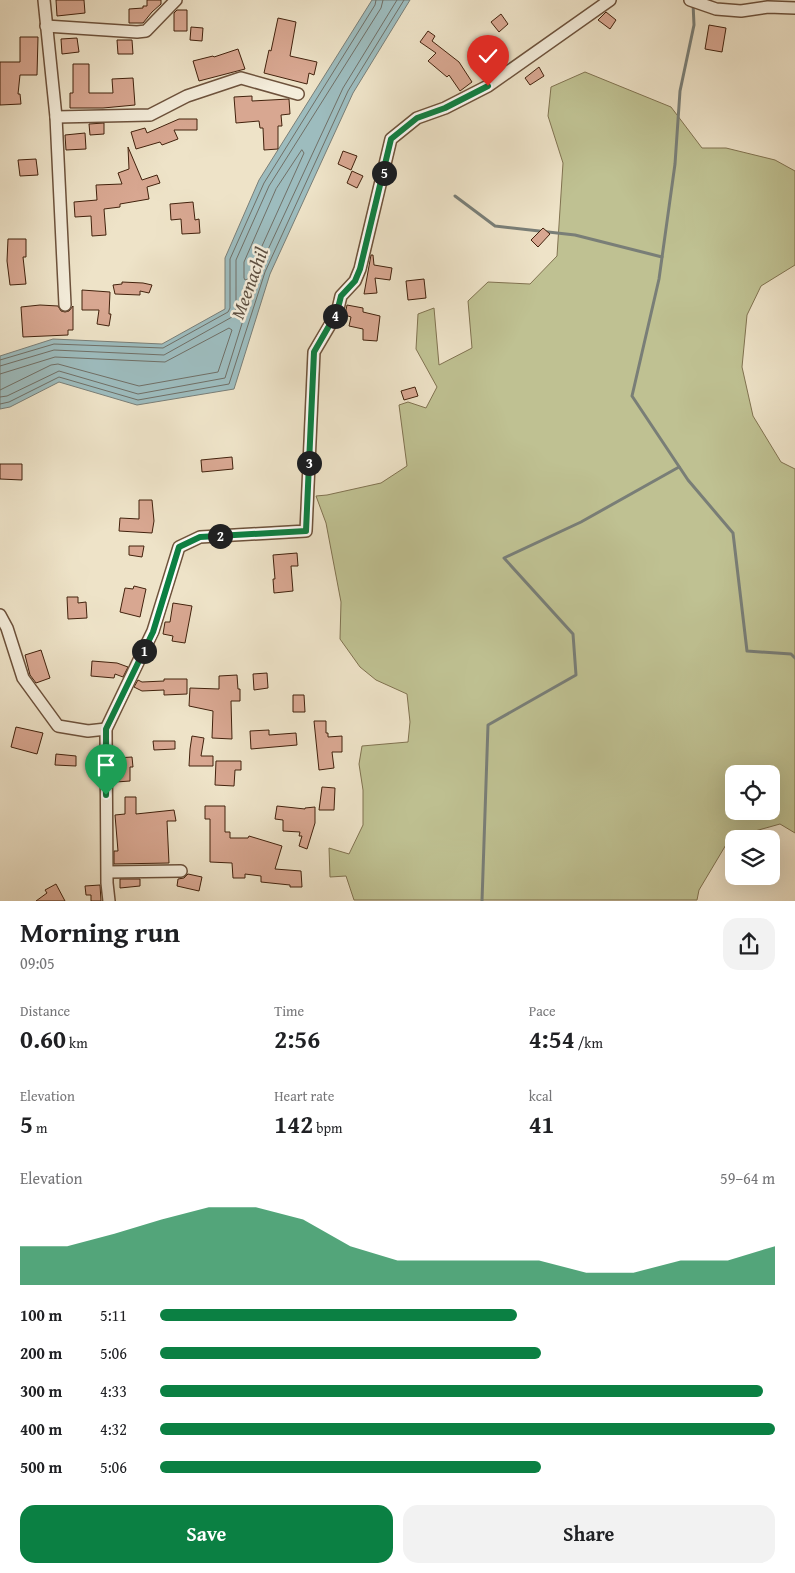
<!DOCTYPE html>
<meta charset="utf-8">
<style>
body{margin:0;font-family:"Gentium Book Plus",serif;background:#f2f2f2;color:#202124;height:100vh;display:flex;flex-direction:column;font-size:19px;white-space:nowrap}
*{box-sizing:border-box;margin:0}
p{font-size:16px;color:#757577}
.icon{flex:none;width:28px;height:28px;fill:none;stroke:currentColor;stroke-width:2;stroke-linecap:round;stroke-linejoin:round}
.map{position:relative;height:901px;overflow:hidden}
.side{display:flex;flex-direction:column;background:#fff;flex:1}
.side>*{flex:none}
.tools{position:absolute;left:725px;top:765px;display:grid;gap:10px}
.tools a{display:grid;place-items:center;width:55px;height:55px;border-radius:10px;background:#fff;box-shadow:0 5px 20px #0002;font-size:25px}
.pin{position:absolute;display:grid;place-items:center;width:42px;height:42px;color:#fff;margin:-51px -21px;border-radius:50% 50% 50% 0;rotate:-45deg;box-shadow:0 0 5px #0007}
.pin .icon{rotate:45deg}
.km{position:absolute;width:25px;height:25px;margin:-12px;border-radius:50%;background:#222;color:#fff;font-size:14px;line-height:25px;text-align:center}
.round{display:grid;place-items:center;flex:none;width:52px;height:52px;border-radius:15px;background:#f2f2f2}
.summary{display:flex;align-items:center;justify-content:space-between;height:85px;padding:0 20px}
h1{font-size:28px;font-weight:800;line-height:38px}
.figures{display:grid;grid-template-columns:repeat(3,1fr);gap:8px;height:85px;padding:5px 20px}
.figures div{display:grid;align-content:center}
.figures b{font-size:25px;font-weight:800}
.figures small{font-size:14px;font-weight:400}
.figures p{font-size:14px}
.chart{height:140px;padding:10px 20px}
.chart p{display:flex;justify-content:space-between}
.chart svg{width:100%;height:90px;margin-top:5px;fill:#0b8043;opacity:.7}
.primary-button{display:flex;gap:10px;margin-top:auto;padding:10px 20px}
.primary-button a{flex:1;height:58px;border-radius:15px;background:#0b8043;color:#fff;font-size:20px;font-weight:800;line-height:58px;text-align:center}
.primary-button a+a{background:#f2f2f2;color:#202124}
ul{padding:0 20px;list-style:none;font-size:16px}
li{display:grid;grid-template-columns:80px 60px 1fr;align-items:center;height:38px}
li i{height:12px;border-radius:6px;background:#0b8043}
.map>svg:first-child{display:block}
.green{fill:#bfc192;stroke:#807250;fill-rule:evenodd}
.water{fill:#9dbcbe;stroke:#797e77}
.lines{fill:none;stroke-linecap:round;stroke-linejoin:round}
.shore{stroke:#706f66;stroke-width:1}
.stream{stroke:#797e77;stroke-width:3}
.building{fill:#d8a791;stroke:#42220d}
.minor-casing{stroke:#6d523c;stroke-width:14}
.minor{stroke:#f4eddb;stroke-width:11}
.route-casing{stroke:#fff;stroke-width:10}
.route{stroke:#0b8043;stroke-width:6}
.labels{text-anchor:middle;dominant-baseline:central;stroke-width:5;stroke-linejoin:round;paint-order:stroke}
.water-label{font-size:19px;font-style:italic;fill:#5d5042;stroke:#f4eddb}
</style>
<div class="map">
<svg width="795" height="901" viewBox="0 0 795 901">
<rect width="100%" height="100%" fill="#eee3c8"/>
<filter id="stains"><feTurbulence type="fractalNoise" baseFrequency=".004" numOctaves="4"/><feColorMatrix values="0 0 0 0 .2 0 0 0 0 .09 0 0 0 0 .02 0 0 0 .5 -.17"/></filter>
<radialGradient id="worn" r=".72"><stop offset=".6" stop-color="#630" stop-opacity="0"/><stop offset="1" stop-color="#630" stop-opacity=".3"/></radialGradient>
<!-- green -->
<path class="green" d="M585 72 671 107 702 148H726L775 160 795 171V265L761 286 747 315 742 367 753 416 781 462 795 469V833L780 824 730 838 699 890 697 900H354L346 876 330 877 329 848 349 854 363 825V790L359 764 362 746 408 742 410 722 407 694 376 680 360 667 340 639 341 602 326 523 316 496 327 495 381 483 407 466 399 405 408 402 426 408 437 387 416 349 418 314 434 308 439 365 472 348 468 301 488 282 530 284 557 256 563 163 548 116 551 87ZM734 774H771V811H734Z"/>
<!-- water -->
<polygon class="water" points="372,0 410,0 353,93 270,274 234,389 137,405 59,382 10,407 0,409 0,356 53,339 162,344 225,309 225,258 259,180"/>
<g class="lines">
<!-- shore -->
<g class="shore">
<polygon points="302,150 304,153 253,266 248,279 245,280 244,278 244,262 276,189"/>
<polyline points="0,360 54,344 163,348 228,312 230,308 230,259 264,183 375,5 376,0"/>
<polyline points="0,366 54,350 164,355 232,317 236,308 236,260 269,186 381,8 383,0"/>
<polyline points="0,374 55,357 165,362 229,328 232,330 218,372 139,386 58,364 51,365 0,390"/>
<polyline points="0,397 7,396 59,371 138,394 225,378 259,269 343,88 397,0"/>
<polyline points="0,404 9,402 59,377 138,400 229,384 265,272 348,91 404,0"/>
</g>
<!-- stream -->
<g class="stream">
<polyline points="693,3 694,25 680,91 675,164 659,279 632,396 688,480 733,533 747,651 791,654 795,658"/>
<polyline points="455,196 495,226 575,235 662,257"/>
<polyline points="482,901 488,725 576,675 573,634 504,558 581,522 679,467"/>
</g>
</g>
<!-- building -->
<g class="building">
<polygon points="56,0 84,0 85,13 57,16"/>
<polygon points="147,0 161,0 161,4 152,12 143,23 129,23 129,9 143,8 143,6 147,6"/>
<polygon points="177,10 187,10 187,31 174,31 174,13"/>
<polygon points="606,12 616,20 610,29 598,20"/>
<polygon points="501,14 508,24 499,32 491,22"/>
<polygon points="278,18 296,22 290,56 317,62 314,75 309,73 307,84 264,73 269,50 271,51"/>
<polygon points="709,25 726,28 722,52 705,49"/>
<polygon points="191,27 203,28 202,41 190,40"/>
<polygon points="428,31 435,36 432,41 459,62 472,82 460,91 449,75 447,77 428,61 436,53 420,42"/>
<polygon points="20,37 38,37 37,75 20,75 18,94 20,94 21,104 0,105 0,62 20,62"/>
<polygon points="77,38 79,52 62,54 61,39"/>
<polygon points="117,40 132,40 133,54 118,54"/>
<polygon points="238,49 245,69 199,81 193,61 213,56 214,57"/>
<polygon points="73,64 89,64 89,93 113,93 112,79 133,78 135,105 103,108 70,108 70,93 73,93"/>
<polygon points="539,67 544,76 530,85 525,78"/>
<polygon points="252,96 252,101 289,99 290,114 281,115 282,126 278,126 278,149 264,150 263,128 260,128 259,121 236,123 234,97"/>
<polygon points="179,119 197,119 197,130 174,130 178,139 162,145 160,142 136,149 131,132 145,128 147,133"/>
<polygon points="104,123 104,134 90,135 89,124"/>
<polygon points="85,133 86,149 66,150 65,135"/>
<polygon points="128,147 142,180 157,175 160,183 147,187 149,199 120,204 120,207 104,209 106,235 92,236 91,216 75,217 74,202 97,200 96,185 122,184 118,173 129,169"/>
<polygon points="343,151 357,156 351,170 338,164"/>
<polygon points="36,159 38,175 20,176 18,160"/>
<polygon points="352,171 363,176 357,188 347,183"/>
<polygon points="193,202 195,220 199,219 200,233 182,234 181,219 171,220 170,204"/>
<polygon points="543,228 550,234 538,247 531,240"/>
<polygon points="8,239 26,239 26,257 23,257 26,284 10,285 7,261"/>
<polygon points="371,255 373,255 374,265 392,268 390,280 375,278 377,293 364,294"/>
<polygon points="424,279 426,298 408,300 406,281"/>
<polygon points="122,282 143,283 152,285 149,293 140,291 140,295 115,294 113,285 122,284"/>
<polygon points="82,290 110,292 109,314 111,314 109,326 97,324 99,310 82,310"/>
<polygon points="40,305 58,306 61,311 65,312 69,311 73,306 73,330 68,330 68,335 23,337 21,307"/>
<polygon points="347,305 363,308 363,312 380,316 377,341 363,340 363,329 349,326 351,317 345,315"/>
<polygon points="415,387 418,396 404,400 401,391"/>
<polygon points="232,457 233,469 202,472 201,460"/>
<polygon points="0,464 22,464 22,480 0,479"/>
<polygon points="139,500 152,500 154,521 152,533 119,531 120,518 139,519"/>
<polygon points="129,546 144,546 142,557 129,555"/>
<polygon points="297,553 298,566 291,566 293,591 274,593 273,579 275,579 273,555"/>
<polygon points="134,586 146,589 140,617 120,612 125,588 133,589"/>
<polygon points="67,597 78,597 78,603 86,602 87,618 68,619"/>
<polygon points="173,603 192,606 185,643 172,641 173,636 163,634 165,622 170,622"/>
<polygon points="41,650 50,678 36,683 30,675 25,655"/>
<polygon points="92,661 117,663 128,667 123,677 115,674 114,678 91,676"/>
<polygon points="267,673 268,688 254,690 253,674"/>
<polygon points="237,675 238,689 240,689 240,701 231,701 232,739 212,738 213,711 189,706 190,688 219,689 219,676"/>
<polygon points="164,679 187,679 187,694 164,695 164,690 142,691 134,687 138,680 142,682 164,681"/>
<polygon points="293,695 304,695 305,712 293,712"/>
<polygon points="314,721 326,721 326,733 328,733 328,737 342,736 342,752 332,752 334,768 319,770"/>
<polygon points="16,727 43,733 37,754 11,747"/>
<polygon points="269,730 269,735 296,733 297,745 251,749 250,731"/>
<polygon points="192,736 204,738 201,756 213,756 213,766 189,766 190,749"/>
<polygon points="153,741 175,741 175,749 154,750"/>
<polygon points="56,754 76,756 76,766 55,765"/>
<polygon points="132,757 133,767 130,767 130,781 116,782 116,773 118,773 117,758"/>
<polygon points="216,761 241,761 241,770 235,770 234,786 215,785"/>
<polygon points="322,787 335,788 334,810 319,810"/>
<polygon points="125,797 136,797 136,814 174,810 176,821 167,821 169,863 114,864 114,851 118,851 115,815 125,814"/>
<polygon points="205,806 225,806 225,832 230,832 230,838 248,838 249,836 282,846 275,869 301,871 302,887 290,887 290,885 261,882 261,876 245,874 245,878 233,878 232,863 210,862 210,819 205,819"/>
<polygon points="277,806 305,809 305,808 315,807 315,823 307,849 299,846 302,836 299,836 300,832 283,831 283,820 275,819"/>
<polygon points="188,874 202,877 199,891 177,886 178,879 184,878"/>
<polygon points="120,879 140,879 140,886 120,888"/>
<polygon points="56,884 65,901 36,901 47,893 45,890"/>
<polygon points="100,885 101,901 91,901 91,895 86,895 85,886"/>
</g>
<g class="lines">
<!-- minor casing -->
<g class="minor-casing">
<g id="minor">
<polyline points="44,0 56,117 65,305"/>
<polyline points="690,0 716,9 741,11 768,7 795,8"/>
<polyline points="46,26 137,32 146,31 176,0"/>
<polyline points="56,117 150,115 187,96 241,78 298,94"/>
<polyline points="0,615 7,628 23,678 58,726 88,731 106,729"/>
<polyline points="108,872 181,871"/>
<polyline points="109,901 107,883 106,729 153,631 179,547 200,537 306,531 314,352 337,313 341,296 355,281 360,269 391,139 417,118 445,108 488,86 610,0"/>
</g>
</g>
<!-- minor -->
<use href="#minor" class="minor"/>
</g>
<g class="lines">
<!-- route casing -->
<g class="route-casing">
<polyline id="route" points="106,795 106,729 153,632 179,547 200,537 306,531 314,352 337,312 341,296 355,281 360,269 391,139 417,118 445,108 488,86"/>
</g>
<!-- route -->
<use href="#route" class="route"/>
</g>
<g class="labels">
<!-- water labels -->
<g class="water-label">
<text transform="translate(249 283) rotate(-70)">Meenachil</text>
</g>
</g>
<rect width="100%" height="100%" filter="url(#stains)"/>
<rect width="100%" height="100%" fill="url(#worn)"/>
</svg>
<div class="tools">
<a><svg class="icon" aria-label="locate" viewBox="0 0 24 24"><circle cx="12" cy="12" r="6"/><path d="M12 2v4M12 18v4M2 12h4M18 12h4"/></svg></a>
<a><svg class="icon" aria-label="layers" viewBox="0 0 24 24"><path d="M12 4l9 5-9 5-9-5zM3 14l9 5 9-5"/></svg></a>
</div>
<div class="pin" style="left:106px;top:795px;background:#1e9e55"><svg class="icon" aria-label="arrive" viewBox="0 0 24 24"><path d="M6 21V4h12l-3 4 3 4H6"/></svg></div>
<div class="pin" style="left:488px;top:86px;background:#d93025"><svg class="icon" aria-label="check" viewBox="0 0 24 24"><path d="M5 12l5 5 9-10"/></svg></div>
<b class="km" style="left:144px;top:651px">1</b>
<b class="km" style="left:220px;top:536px">2</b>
<b class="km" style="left:309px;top:463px">3</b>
<b class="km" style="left:335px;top:316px">4</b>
<b class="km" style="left:384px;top:173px">5</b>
</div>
<section class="side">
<div class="summary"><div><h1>Morning run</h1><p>09:05</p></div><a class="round"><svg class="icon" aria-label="share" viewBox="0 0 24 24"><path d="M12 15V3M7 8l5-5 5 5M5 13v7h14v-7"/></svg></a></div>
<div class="figures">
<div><p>Distance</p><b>0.60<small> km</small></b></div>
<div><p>Time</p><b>2:56</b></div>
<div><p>Pace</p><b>4:54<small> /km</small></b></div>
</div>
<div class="figures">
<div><p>Elevation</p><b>5<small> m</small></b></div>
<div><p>Heart rate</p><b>142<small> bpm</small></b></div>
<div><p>kcal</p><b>41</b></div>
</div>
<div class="chart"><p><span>Elevation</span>59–64 m</p>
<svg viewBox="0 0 160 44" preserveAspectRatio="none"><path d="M0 44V25L10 25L20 19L30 12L40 6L50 6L60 12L70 25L80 32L90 32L100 32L110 32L120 38L130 38L140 32L150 32L160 25V44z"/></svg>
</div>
<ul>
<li><b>100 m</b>5:11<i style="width:58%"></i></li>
<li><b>200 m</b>5:06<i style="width:62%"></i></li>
<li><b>300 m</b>4:33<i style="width:98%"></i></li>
<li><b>400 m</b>4:32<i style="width:100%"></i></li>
<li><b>500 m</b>5:06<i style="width:62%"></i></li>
</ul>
<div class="primary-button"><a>Save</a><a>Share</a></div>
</section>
